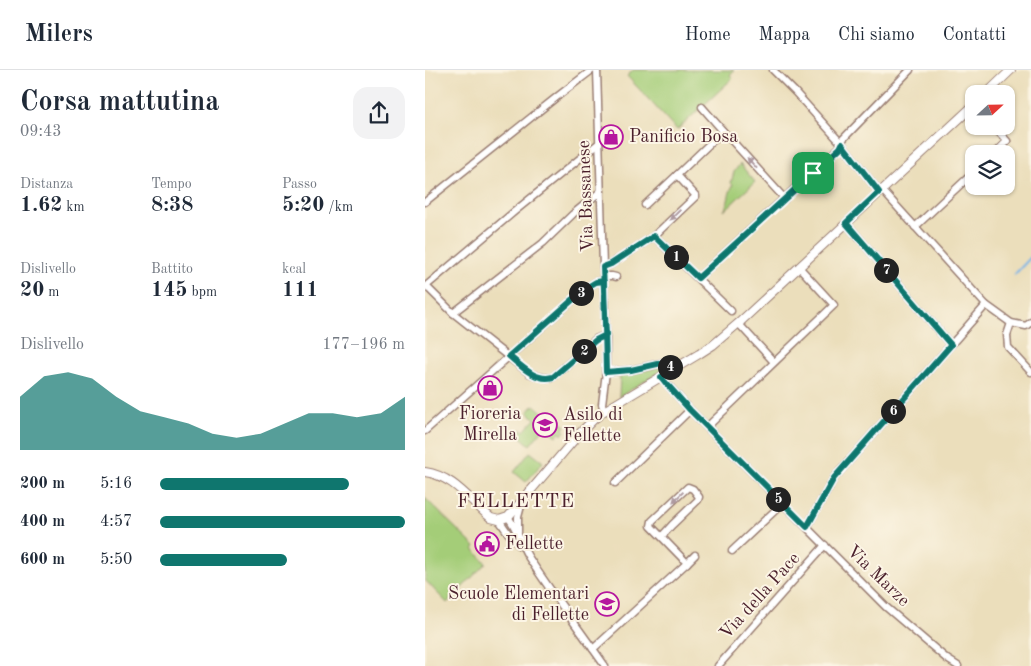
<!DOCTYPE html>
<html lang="it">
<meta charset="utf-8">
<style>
body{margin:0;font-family:"Old Standard TT",serif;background:#f2f2f3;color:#1f2937;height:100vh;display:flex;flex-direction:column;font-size:19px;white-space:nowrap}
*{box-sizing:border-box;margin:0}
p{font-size:16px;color:#747a83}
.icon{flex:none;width:28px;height:28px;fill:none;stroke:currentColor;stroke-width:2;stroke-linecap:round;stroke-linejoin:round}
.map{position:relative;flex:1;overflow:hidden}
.details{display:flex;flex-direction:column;background:#fff;width:425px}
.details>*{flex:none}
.needle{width:32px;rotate:68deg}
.tools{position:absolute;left:540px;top:15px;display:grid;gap:10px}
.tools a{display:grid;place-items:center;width:50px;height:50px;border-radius:10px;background:#fff;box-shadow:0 1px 4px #0004;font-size:25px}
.pin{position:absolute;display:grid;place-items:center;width:42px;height:42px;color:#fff;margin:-21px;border-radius:10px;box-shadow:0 2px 8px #0006}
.km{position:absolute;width:25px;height:25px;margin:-12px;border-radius:50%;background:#222;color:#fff;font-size:14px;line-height:25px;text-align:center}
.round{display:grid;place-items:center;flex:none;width:52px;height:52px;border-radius:15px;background:#f2f2f3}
.head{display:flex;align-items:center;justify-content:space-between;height:85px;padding:0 20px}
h1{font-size:28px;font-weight:700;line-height:38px}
.stats{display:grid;grid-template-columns:repeat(3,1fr);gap:8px;height:85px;padding:5px 20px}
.stats div{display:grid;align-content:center}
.stats b{font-size:21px;font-weight:700}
.stats small{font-size:14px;font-weight:400}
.stats p{font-size:14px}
.chart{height:140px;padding:10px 20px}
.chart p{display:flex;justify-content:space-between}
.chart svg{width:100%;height:90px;margin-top:5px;fill:#0f766e;opacity:.7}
ul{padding:0 20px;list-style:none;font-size:16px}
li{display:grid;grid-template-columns:80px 60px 1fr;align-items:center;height:38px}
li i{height:12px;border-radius:6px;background:#0f766e}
header{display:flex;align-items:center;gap:30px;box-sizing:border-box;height:70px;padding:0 25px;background:#fff;border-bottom:1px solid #e0e1e3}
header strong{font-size:24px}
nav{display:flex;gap:28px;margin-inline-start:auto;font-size:18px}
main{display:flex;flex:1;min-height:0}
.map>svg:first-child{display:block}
.green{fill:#a4cd78;stroke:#777652}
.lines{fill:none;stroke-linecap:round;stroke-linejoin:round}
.stream{stroke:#74b4e8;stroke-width:2}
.minor-casing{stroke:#9a7e73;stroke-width:9}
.major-casing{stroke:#9a7e73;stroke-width:10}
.minor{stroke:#fff;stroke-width:6}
.major{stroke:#fff;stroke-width:8}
.oneway{fill:#ae9aa0}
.route-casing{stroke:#fff;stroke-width:10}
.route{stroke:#0f766e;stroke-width:6}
.labels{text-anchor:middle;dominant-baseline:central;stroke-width:4;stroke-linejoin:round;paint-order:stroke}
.poi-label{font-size:18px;fill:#4a1f2b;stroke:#fcf5e5;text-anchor:start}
.street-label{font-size:18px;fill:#4a1f2b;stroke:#fcf5e5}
.quarter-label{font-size:20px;letter-spacing:1px;fill:#4a1f2b;stroke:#fcf5e5}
</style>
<header>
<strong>Milers</strong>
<nav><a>Home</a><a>Mappa</a><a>Chi siamo</a><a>Contatti</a></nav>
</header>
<main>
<section class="details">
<div class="head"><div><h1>Corsa mattutina</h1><p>09:43</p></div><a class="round"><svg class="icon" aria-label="share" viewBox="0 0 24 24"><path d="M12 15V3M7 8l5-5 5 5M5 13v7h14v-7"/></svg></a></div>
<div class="stats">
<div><p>Distanza</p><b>1.62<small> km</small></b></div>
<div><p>Tempo</p><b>8:38</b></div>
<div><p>Passo</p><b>5:20<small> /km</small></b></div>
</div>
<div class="stats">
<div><p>Dislivello</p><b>20<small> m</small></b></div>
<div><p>Battito</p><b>145<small> bpm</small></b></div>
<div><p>kcal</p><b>111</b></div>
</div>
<div class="chart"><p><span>Dislivello</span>177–196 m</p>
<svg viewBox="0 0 160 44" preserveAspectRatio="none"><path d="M0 44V18L10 8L20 6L30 9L40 18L50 25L60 28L70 31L80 36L90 38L100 36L110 31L120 26L130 26L140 28L150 26L160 18V44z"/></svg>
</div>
<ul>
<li><b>200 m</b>5:16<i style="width:77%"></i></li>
<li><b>400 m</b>4:57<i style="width:100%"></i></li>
<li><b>600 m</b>5:50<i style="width:52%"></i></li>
</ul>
</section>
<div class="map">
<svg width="606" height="596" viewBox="0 0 606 596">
<rect width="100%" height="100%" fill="#fcf5e5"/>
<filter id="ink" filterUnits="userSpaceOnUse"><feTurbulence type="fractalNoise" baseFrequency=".02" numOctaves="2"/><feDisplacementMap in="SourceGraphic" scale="10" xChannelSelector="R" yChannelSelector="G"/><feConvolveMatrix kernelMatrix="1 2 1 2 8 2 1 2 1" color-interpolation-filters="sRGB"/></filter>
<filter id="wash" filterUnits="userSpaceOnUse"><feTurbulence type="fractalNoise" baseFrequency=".0096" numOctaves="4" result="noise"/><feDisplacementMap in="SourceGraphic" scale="20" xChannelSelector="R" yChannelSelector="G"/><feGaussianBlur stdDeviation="1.12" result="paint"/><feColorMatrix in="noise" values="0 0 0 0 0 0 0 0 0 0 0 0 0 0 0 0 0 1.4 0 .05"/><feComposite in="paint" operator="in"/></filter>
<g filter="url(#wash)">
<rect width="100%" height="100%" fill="#ebdebb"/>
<!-- green -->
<g class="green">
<polygon points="208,0 309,0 305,5 308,8 252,60 202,6"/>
<path d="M315 94 330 112 299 141C303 134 303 129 305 122 306 119 307 117 308 115L306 113 309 102Z"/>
<polygon points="235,297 237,299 236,301 194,327 195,306"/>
<polygon points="109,335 122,346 124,343 140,356 138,359 140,361 137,365 135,362 132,366 120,357 105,375 92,364 96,359 99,361 110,349 103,342"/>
<polygon points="105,382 118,392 101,412 89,402"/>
<polygon points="0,428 50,477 48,479 61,493 22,533 0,510"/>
</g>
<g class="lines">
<!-- stream -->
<polyline class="stream" points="590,204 606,187"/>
</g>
</g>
<g filter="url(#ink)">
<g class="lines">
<!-- minor casing -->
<g class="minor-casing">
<g id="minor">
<polyline points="172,0 178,197 181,265 181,302 177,334 179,341"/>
<polyline points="348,0 370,22 417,74 454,122"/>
<polyline points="277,37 298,61"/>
<polyline points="568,56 582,71 569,84"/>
<path d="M174 73 90 141 1 216 28 243 104 303C112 306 120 309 128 307L171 269 181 265"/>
<polyline points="457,120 561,235 586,253 601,256 606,252"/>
<polyline points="0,132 133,26 167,0"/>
<polyline points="220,135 252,105"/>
<polyline points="421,153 526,275"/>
<polyline points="490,157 549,102"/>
<polyline points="229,166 306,241"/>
<polyline points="178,197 186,194 229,166 271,126 252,105 298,61 360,129"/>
<polyline points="178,206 187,206 191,207"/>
<polyline points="273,208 415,77 418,69 485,0"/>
<polyline points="28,243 118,173 148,144 176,121"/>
<polyline points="313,253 349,292"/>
<polyline points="586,253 582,265 583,277 606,302"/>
<polyline points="181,302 206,300 241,292 248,300"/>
<polyline points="236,307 265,340 461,537 522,589 533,596"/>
<polyline points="282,357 409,235 374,197"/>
<polyline points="0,361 161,218 171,212 179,211"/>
<polyline points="190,413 265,340"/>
<path d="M83 447C93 459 96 476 104 488 128 525 155 560 180 596"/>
<polyline points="74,450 83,463 95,476"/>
<polyline points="382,457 409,408 561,235"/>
<polyline points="93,462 93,447 97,432"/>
<polyline points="307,481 358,433"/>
<polyline points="262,493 270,485"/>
<polyline points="168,579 262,493 226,456 227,451 263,417 268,419 274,427 273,430 247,455 237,466"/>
<polyline points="293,596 400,475"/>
</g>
</g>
<!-- major casing -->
<g class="major-casing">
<g id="major">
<polyline points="561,24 586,0"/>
<path d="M0 402C29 406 45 431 66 448L74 450 83 447 154 364 169 349 179 341 274 284 288 275 316 251 549 35"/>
</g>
</g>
<!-- minor -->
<use href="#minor" class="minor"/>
<!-- major -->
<use href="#major" class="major"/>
</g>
<!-- one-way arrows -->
<defs><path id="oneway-solid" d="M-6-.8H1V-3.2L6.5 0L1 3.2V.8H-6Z" transform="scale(1.25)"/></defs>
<g class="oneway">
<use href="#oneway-solid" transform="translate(327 93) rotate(-132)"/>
<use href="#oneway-solid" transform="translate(250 145) rotate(136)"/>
<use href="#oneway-solid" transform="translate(253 427) rotate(136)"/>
</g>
</g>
<g class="lines" filter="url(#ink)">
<!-- route casing -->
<g class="route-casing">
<path id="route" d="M388 103 273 208 229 166 186 194 178 197 181 265 171 270 128 307C111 312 96 296 84 286L161 218 171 212 179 211 181 302 206 300 241 292 248 300 236 307 240 312 265 340 382 457 409 408 526 275 421 153 454 122 417 74 415 78 388 103"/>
</g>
<!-- route -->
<use href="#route" class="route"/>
</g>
<!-- icons -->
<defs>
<g id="shop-ring" transform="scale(1.25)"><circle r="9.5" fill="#fcf5e5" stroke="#b5179e" stroke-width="1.5"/><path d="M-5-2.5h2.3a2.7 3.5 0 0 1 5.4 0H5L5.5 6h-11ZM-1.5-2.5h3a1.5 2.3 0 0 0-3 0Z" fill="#b5179e"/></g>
<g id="school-ring" transform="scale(1.25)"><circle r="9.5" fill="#fcf5e5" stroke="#b5179e" stroke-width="1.5"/><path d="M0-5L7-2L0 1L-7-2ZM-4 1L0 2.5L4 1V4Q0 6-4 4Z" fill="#b5179e"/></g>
<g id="civic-ring" transform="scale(1.25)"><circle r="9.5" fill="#fcf5e5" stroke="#b5179e" stroke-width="1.5"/><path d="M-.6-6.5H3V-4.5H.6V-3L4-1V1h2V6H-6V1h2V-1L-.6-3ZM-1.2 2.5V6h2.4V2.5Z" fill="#b5179e"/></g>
</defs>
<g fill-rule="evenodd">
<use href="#shop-ring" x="186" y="67"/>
<use href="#shop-ring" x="65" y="318"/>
<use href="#school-ring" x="120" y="355"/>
<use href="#civic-ring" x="62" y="474"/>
<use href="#school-ring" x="182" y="534"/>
</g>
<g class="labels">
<!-- poi labels -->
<g class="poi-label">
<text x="204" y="67">Panificio Bosa</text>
<text x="65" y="344" text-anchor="middle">Fioreria<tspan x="65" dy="21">Mirella</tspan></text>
<text x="138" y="345">Asilo di<tspan x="138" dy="21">Fellette</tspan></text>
<text x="80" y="474">Fellette</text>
<text x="164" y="524" text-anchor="end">Scuole Elementari<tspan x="164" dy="21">di Fellette</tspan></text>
</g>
<!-- street labels -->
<g class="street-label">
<text transform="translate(161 126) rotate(-92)">Via Bassanese</text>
<text transform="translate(453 506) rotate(44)">Via Marze</text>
<text transform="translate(335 526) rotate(-48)">Via della Pace</text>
</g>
<!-- quarter labels -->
<g class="quarter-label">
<text x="91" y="432">FELLETTE</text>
</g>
</g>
</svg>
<div class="tools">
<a><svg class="needle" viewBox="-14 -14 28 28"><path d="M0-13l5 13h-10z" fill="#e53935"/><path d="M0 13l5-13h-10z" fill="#747a83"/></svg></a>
<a><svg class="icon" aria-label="layers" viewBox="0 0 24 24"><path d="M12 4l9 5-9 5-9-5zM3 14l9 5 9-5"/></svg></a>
</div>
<div class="pin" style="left:388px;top:103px;background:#1e9e55"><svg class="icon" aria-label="arrive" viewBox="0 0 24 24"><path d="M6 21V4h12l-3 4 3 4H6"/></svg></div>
<b class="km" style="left:251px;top:187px">1</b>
<b class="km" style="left:159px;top:281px">2</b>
<b class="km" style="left:156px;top:223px">3</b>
<b class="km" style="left:245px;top:297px">4</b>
<b class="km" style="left:353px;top:429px">5</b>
<b class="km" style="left:468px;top:341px">6</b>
<b class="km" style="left:461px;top:200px">7</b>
</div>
</main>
